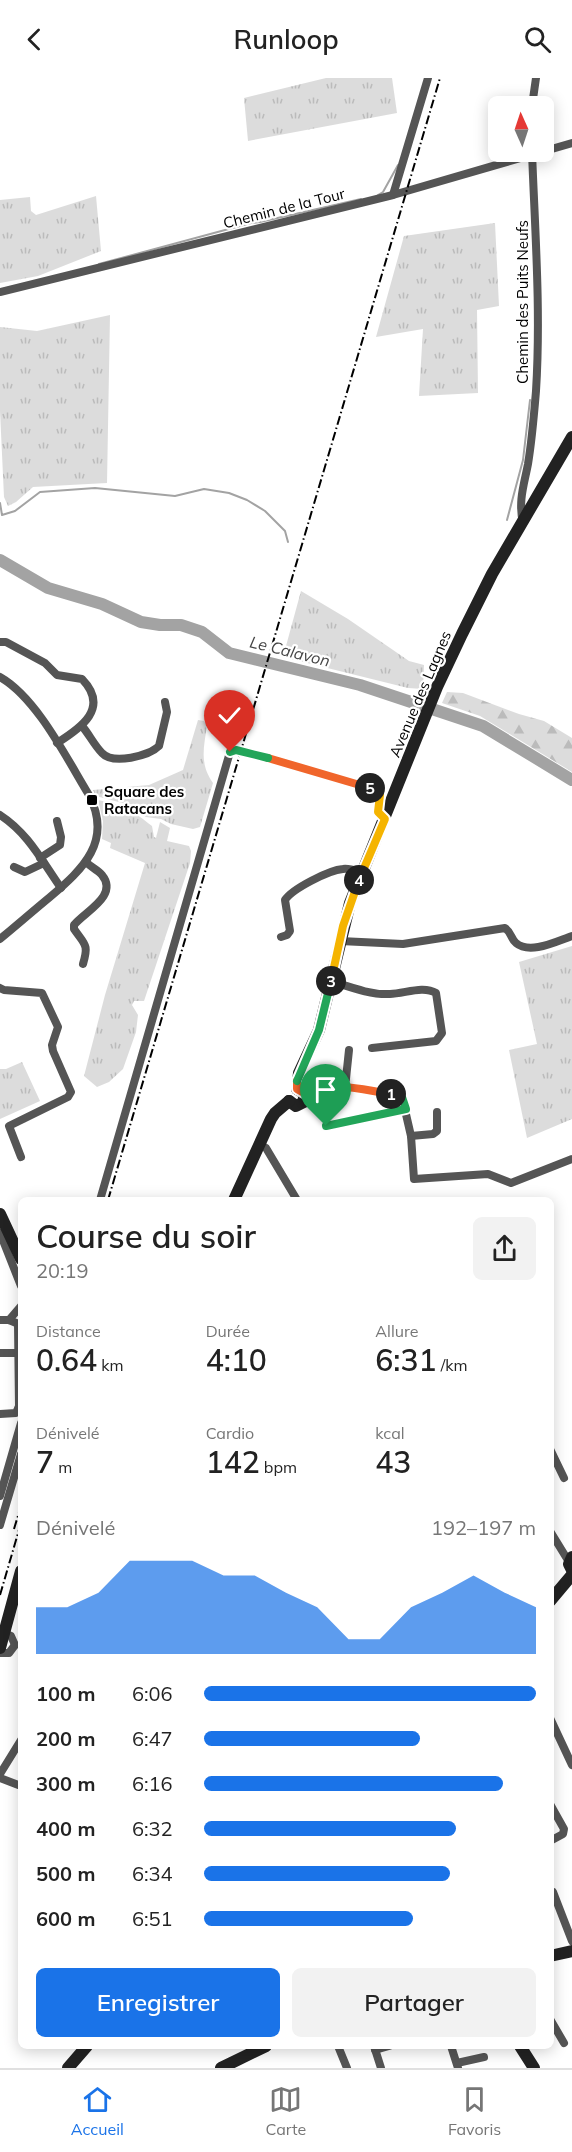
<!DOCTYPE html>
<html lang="fr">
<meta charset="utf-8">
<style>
body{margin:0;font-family:Mulish,sans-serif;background:#f2f2f2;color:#222;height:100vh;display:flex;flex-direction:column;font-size:22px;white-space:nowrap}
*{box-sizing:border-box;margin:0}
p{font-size:20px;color:#767676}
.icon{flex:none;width:33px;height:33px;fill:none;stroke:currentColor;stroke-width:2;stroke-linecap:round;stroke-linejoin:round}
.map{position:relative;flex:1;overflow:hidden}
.side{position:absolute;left:18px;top:1119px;width:536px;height:852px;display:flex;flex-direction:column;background:#fff;border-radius:9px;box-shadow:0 3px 15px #0003}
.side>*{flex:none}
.needle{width:39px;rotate:357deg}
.controls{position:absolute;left:488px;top:18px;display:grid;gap:12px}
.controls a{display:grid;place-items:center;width:66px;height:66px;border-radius:9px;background:#fff;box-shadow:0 3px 15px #0003;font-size:30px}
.pin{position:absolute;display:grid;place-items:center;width:51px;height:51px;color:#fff;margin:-62px -26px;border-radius:50% 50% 50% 0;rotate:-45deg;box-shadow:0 0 6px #0007}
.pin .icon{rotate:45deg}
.km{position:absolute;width:30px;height:30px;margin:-15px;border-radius:50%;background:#222;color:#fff;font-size:16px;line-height:30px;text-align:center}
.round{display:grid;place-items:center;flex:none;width:63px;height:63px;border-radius:9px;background:#f2f2f2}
.summary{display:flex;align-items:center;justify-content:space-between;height:102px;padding:0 18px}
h1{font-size:33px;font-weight:600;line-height:45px}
.stats{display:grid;grid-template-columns:repeat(3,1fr);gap:9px;height:102px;padding:6px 18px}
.stats div{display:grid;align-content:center}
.stats b{font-size:30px;font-weight:600}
.stats small{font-size:16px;font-weight:400}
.stats p{font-size:16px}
.chart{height:168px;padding:12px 18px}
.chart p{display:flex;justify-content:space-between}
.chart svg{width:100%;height:108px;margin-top:6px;fill:#1a73e8;opacity:.7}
.cta{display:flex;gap:12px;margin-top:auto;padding:12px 18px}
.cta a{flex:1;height:69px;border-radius:9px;background:#1a73e8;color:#fff;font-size:24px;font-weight:600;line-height:69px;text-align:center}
.cta a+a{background:#f2f2f2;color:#222}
ul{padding:0 18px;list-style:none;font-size:20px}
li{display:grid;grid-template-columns:96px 72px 1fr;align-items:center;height:45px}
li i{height:15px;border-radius:8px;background:#1a73e8}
header{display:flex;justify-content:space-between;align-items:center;height:78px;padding:0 18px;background:#fff;font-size:27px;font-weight:600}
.tabs{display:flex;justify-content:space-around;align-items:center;height:84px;border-top:2px solid #e0e0e0;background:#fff;font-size:16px;color:#767676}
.tabs a{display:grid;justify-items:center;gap:3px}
.tabs .current{color:#1a73e8}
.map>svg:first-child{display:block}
.grass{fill:url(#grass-tufts)}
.forest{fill:url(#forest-firs)}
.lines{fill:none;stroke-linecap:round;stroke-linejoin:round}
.stream{stroke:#a3a3a3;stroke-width:2}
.river{stroke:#a3a3a3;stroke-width:12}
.street{stroke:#555;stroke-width:8}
.secondary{stroke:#222;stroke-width:12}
.rail{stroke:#000;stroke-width:2;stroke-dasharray:9 3 1.5 3;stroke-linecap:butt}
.split-1-casing{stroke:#fff;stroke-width:12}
.split-2-casing{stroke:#fff;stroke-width:12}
.split-3-casing{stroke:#fff;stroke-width:12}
.split-4-casing{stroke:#fff;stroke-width:12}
.split-5-casing{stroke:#fff;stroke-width:12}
.split-6-casing{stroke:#fff;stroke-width:12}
.split-7-casing{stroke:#fff;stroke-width:12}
.split-1{stroke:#22a559;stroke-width:8}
.split-2{stroke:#f0652b;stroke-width:8}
.split-3{stroke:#22a559;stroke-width:8}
.split-4{stroke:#f5b400;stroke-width:8}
.split-5{stroke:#f5b400;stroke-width:8}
.split-6{stroke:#f0652b;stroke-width:8}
.split-7{stroke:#22a559;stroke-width:8}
.poi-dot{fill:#000;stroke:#fff;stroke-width:2}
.labels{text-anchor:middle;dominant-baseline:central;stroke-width:4.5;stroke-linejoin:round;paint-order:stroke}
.street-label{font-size:15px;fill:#000;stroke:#fff}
.poi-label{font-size:15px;font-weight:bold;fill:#000;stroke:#fff;text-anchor:start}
.water-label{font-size:16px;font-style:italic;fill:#444;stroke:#fff}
</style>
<header><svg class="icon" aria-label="back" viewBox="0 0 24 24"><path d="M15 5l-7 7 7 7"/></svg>Runloop<svg class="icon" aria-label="search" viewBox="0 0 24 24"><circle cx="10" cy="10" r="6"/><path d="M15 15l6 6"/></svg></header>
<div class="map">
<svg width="572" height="1990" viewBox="0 0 572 1990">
<defs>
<pattern id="grass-tufts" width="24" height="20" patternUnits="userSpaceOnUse" patternTransform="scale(1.5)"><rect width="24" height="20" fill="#dcdcdc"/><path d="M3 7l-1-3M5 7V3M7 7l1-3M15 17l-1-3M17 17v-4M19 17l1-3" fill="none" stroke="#bbb"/></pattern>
<pattern id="forest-firs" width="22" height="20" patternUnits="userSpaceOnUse" patternTransform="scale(1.5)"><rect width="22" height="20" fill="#dcdcdc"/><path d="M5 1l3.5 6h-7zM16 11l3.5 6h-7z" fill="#bbb"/></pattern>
</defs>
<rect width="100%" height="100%" fill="#fff"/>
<!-- grass -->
<g class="grass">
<polygon points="326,0 392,0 397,35 248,63 244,20"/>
<polygon points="96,118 101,173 38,198 0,205 0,122 30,119 31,133 36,137"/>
<polygon points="495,145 499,228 477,232 478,315 419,318 423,251 376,259 404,158"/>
<polygon points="110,237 107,405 33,409 16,424 8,428 4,419 0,333 0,249 37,253"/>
<polygon points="301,513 348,541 409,583 424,587 423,611 408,610 283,579"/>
<path d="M198 642 204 643 207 647C204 670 199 685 213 705L200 749 193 751 171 746 161 741 146 739 126 726 96 718 93 712 149 707 183 692Z"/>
<path d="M98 722C123 727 132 732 152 748L154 759 156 760 160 744 170 750 167 763 189 768 191 773 190 785 144 923H134L132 927 138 937 136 954 123 991 109 1004 97 1009 84 998 105 917 145 785 110 770 111 765 102 761 103 743Z"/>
<polygon points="572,868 572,1041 527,1060 509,972 537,966 519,884"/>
<polygon points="22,984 40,1023 0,1041 0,991 6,991"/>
</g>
<!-- forest -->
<polygon class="forest" points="447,614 463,615 519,636 544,643 572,660 572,694 480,638 442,625"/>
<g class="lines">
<!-- stream -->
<g class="stream">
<polyline points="378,117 383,114 398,87"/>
<polyline points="99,186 251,145 260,144 361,121"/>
<polyline points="0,425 2,437 15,433 40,414 95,410 175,418 204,411 229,415 247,422 265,433 285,453 288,464"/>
<polyline points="507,442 523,382 530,322"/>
</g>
<!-- river -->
<polyline class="river" points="0,482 48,510 102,526 141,544 160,547 181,547 202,554 229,575 360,607 483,648 572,702"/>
<!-- street -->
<g class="street">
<polyline points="532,28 536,0"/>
<polyline points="393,117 428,0"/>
<polyline points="0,214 393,117 572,65"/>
<path d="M523 445C518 423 524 407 528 386 532 362 534 337 536 313 541 233 535 154 532 74"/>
<path d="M0 564H6L45 585 57 597 82 601C110 630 81 650 57 665"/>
<path d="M0 599C37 620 67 681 89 717 113 763 83 791 50 819 33 833 17 847 0 861"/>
<path d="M82 648C89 656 94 667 102 675 113 687 149 678 159 668L167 634 165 624"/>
<path d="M0 737C28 755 42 783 61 810"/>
<polyline points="40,780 60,767 61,759 57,743"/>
<polyline points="14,789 25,794 44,785"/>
<path d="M281 859 287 857 290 853 285 822C292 811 329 792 343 791 350 790 356 793 362 795"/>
<path d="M340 863 403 866 505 850C511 854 511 861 516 865 530 877 557 863 572 858"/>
<path d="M83 886C89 866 85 867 74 851V847C84 834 119 818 102 797 98 792 91 789 87 785"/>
<path d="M331 903C350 909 370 917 390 916 404 916 423 907 436 915L442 955 436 963 372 970"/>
<polyline points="0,910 4,912 42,915 58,949 52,967 53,973 71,1014 68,1019 9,1048 21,1079"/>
<polyline points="345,1010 349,972"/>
<path d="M304 1015C308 1013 312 1010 317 1009 336 1006 384 1012 402 1019L411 1058 414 1101 488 1096 511 1105 572 1081"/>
<polyline points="326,1048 406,1031"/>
<polyline points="411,1058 433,1056 437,1053 437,1034"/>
<polyline points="259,1066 266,1070 297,1122"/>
<polyline points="100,1122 230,674 236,672 375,712 380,720 379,736 385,741"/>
<polyline points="0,1155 21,1208"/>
<polyline points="0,1242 9,1242 21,1247"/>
<polyline points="9,1242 21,1228"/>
<polyline points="0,1275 21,1275"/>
<polyline points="0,1336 16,1335 19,1328 18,1246"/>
<polyline points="550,1371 564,1400"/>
<polyline points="0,1418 21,1345"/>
<polyline points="0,1447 21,1376"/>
<polyline points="550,1453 569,1484"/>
<polyline points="4,1555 11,1558 15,1567"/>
<polyline points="0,1575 9,1575 15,1567"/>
<polyline points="550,1640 572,1687"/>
<polyline points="0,1696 21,1662"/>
<polyline points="0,1700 21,1708"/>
<polyline points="550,1726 564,1751 563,1756 550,1763"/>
<polyline points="553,1814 572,1863"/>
<polyline points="550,1941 564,1965"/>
<polyline points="338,1968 347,1990"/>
<polyline points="374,1968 381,1990"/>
<polyline points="451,1968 458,1990"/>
<polyline points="375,1972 389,1968"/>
<polyline points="457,1985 484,1979"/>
</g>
<!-- secondary -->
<g class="secondary">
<polyline points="297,1011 299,995 319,952 350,825 437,609 462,556 492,496 572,359"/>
<polyline points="289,1023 296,1028 304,1024 304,1015 297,1011"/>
<polyline points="234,1122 271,1041 275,1035 289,1023"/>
<polyline points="0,1136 21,1181"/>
<polyline points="572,1479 569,1486 572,1492"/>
<polyline points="550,1523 572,1497"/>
<polyline points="0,1570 21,1493"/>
<polyline points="550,1878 572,1873"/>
<polyline points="520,1968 534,1990"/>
<polyline points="68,1990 87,1968"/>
<polyline points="221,1990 266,1968"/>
</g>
<!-- rail -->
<g class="rail">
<polyline points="108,1122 440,0"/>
<polyline points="14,1451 21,1428"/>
<polyline points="0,1517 21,1445"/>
</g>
</g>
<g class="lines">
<!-- split-1 casing -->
<g class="split-1-casing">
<polyline id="split-1" points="326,1048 406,1031 402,1019 391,1016"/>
</g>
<!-- split-2 casing -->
<g class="split-2-casing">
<path id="split-2" d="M297 1003V1011L304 1015C329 1002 363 1012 391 1016"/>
</g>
<!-- split-3 casing -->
<g class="split-3-casing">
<polyline id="split-3" points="297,1003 319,952 331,903"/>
</g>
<!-- split-4 casing -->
<g class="split-4-casing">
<polyline id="split-4" points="331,903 343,848 359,802"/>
</g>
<!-- split-5 casing -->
<g class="split-5-casing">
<polyline id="split-5" points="359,802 385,741 378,734 380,717 375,712 370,710"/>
</g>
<!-- split-6 casing -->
<g class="split-6-casing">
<polyline id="split-6" points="268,680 370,710"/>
</g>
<!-- split-7 casing -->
<g class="split-7-casing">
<polyline id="split-7" points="230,674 236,672 268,680"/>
</g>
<!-- split-1 -->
<use href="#split-1" class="split-1"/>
<!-- split-2 -->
<use href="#split-2" class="split-2"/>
<!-- split-3 -->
<use href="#split-3" class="split-3"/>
<!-- split-4 -->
<use href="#split-4" class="split-4"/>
<!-- split-5 -->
<use href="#split-5" class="split-5"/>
<!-- split-6 -->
<use href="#split-6" class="split-6"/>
<!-- split-7 -->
<use href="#split-7" class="split-7"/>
</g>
<!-- markers -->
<rect class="poi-dot" x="86" y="716" width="12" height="12" rx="3"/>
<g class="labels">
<!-- street labels -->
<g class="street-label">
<text transform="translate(284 130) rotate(-14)">Chemin de la Tour</text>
<text transform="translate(522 224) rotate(-90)">Chemin des Puits Neufs</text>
<text transform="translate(420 616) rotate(-67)">Avenue des Lagnes</text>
</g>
<!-- poi labels -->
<g class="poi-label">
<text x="104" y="713">Square des<tspan x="104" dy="17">Ratacans</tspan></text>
</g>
<!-- water labels -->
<g class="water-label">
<text transform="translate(290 573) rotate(14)">Le Calavon</text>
</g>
</g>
</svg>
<div class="controls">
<a><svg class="needle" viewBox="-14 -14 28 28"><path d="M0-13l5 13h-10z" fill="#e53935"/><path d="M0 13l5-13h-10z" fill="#767676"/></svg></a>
</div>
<div class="pin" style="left:326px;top:1048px;background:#1e9e55"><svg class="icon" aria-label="arrive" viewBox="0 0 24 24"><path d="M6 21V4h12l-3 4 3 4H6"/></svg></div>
<div class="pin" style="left:230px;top:674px;background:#d93025"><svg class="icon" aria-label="check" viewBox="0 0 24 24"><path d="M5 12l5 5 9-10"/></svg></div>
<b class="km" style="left:391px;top:1016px">1</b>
<b class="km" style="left:331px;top:903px">3</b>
<b class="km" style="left:359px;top:802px">4</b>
<b class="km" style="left:370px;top:710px">5</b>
<section class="side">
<div class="summary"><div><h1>Course du soir</h1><p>20:19</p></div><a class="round"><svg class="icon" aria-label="share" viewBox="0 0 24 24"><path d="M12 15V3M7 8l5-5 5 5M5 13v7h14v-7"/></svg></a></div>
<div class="stats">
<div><p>Distance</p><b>0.64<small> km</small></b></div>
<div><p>Durée</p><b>4:10</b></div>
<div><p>Allure</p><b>6:31<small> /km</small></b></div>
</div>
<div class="stats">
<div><p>Dénivelé</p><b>7<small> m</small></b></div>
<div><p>Cardio</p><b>142<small> bpm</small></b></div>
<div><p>kcal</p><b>43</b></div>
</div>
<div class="chart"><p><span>Dénivelé</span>192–197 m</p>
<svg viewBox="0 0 160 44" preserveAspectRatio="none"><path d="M0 44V25L10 25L20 19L30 6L40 6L50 6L60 12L70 12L80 19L90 25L100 38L110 38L120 25L130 19L140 12L150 19L160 25V44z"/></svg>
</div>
<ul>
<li><b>100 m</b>6:06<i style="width:100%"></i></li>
<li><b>200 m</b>6:47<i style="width:65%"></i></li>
<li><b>300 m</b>6:16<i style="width:90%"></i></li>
<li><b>400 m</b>6:32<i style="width:76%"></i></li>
<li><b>500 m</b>6:34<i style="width:74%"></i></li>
<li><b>600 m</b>6:51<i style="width:63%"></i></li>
</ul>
<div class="cta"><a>Enregistrer</a><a>Partager</a></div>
</section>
</div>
<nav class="tabs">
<a class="current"><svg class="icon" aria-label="home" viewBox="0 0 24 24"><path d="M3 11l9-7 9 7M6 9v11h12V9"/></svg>Accueil</a>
<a><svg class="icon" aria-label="map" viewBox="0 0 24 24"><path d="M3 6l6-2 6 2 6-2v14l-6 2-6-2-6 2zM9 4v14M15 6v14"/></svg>Carte</a>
<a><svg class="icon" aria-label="saved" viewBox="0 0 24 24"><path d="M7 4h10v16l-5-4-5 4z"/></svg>Favoris</a>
</nav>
